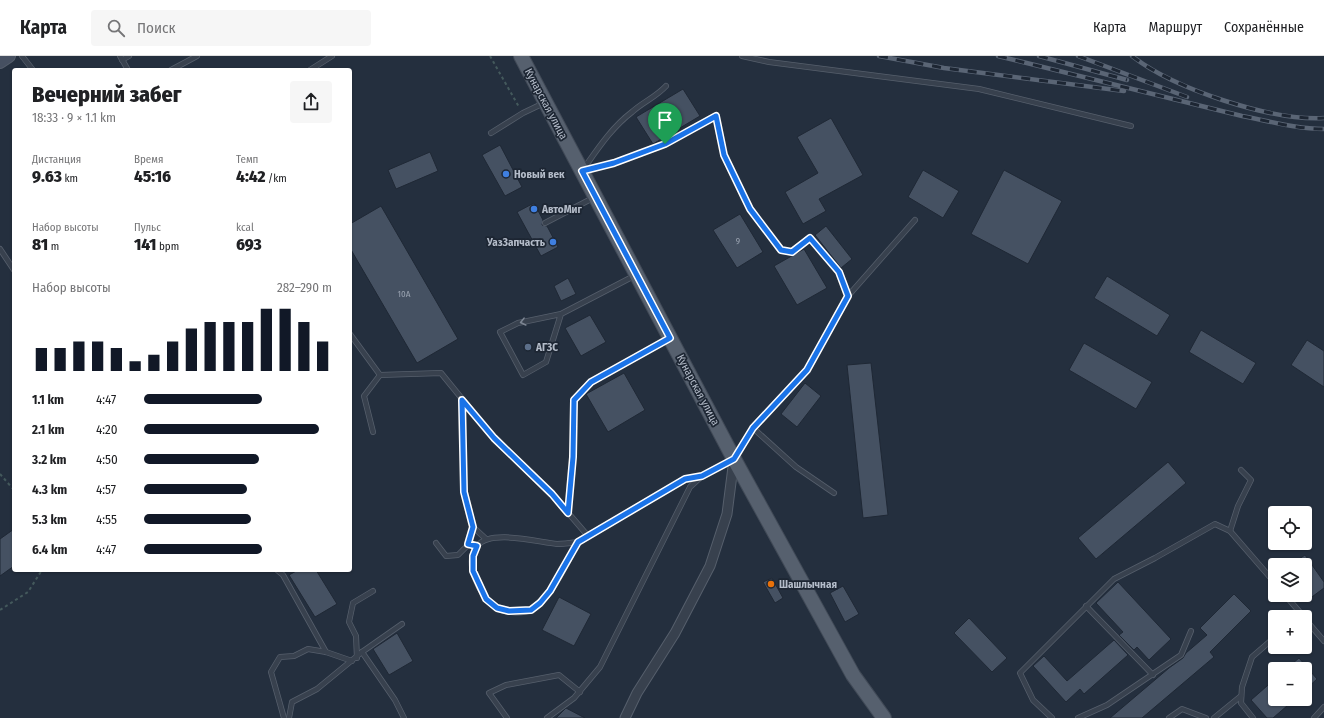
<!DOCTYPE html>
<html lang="ru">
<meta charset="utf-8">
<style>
body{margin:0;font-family:"Fira Sans Condensed",sans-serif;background:#f6f6f6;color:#202124;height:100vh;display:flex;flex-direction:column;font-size:15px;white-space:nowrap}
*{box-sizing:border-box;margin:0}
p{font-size:13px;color:#757577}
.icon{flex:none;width:22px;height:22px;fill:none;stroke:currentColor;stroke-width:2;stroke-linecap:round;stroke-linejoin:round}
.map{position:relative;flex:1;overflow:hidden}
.panel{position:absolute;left:12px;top:12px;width:340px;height:504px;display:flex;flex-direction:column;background:#fff;border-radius:4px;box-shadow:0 1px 3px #0004}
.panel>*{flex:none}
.fabs{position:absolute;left:1268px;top:450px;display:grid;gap:8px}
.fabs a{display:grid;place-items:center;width:44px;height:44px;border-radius:4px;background:#fff;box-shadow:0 1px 3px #0004;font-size:20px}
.pin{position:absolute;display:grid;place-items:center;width:34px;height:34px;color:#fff;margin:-41px -17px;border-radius:50% 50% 50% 0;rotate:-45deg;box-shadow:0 0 4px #0007}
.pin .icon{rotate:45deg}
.round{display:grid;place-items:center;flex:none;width:42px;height:42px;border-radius:4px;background:#f6f6f6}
.overview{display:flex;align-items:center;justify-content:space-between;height:68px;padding:0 20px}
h1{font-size:22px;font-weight:800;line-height:30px}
.figures{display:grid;grid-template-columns:repeat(3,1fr);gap:6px;height:68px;padding:4px 20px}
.figures div{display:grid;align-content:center}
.figures b{font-size:17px;font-weight:800}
.figures small{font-size:11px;font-weight:400}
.figures p{font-size:11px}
.chart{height:112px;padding:8px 20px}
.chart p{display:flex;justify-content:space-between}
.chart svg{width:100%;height:72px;margin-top:4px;stroke:#111827;stroke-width:6}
ul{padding:0 20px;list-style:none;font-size:13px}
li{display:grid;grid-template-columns:64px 48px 1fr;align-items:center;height:30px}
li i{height:10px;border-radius:5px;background:#111827}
header{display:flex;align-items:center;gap:24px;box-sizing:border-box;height:56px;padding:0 20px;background:#fff;border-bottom:1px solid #e0e0e0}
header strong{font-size:19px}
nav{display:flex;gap:22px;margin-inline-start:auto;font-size:14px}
.search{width:280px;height:36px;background:#f6f6f6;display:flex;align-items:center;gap:10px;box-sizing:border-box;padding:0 14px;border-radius:4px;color:#757577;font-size:15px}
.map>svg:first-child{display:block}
.building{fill:#455162;stroke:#1f2835}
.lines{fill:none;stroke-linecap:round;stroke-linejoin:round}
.service-casing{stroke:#565f6c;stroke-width:6}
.minor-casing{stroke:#565f6c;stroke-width:11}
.secondary-casing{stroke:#565f6c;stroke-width:14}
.primary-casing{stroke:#414a57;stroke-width:16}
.path{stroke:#44595c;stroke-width:2;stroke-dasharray:3 3;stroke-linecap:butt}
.service{stroke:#38414e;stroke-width:4.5}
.minor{stroke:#38414e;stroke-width:9}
.secondary{stroke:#465061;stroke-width:12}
.primary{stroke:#56606e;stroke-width:14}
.rail-casing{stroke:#5a6575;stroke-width:4.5}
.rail{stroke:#1d2633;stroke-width:3;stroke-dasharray:9;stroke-linecap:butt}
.oneway{stroke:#7c8592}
.route-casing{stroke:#fff;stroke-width:8}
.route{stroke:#1a73e8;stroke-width:5}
.shop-dot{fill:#3f7fe0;stroke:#1d2633;stroke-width:1.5}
.service-dot{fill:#5c6f8a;stroke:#1d2633;stroke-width:1.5}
.food-dot{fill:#e8710a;stroke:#1d2633;stroke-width:1.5}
.labels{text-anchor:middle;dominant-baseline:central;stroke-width:3.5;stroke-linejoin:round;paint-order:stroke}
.number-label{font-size:9px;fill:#98a1af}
.street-label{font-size:11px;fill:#b4bcc9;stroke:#1d2633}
.poi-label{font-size:11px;font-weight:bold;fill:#b4bcc9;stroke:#1d2633;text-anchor:start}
</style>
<header>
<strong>Карта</strong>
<div class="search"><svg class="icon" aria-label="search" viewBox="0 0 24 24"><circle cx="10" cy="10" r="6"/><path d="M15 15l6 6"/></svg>Поиск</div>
<nav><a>Карта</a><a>Маршрут</a><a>Сохранённые</a></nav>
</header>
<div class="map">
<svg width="1324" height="662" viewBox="0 0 1324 662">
<rect width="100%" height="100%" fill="#242f3e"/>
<!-- building -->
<g class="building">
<polygon points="683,33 700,60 653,88 636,61"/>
<polygon points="831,62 863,119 819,143 826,155 803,168 785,136 818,117 797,81"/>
<polygon points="500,89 522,131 505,140 482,99"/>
<polygon points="430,96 438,115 396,133 388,114"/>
<polygon points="923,114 959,135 943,162 908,141"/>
<polygon points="1004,114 1062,145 1028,208 971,178"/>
<polygon points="534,147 543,164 542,169 547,170 558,191 541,200 517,156"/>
<polygon points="381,150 458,283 417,307 350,192 350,168"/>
<polygon points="740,158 763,196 737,212 713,174"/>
<polygon points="826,170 852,203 841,212 815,179"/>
<polygon points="804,193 827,232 797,249 774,210"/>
<polygon points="1107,220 1170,259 1157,280 1094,242"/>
<polygon points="568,222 576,238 561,245 554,230"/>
<polygon points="590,259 606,286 581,300 565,272"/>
<polygon points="1201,274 1256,307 1243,328 1189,296"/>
<polygon points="1307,284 1324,295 1324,331 1291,309"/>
<polygon points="1084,287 1152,326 1136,353 1069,314"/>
<polygon points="871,307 888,459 863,462 847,309"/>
<polygon points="624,317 645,354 608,376 586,338"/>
<polygon points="805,327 821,340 797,371 781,358"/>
<polygon points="1168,406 1186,427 1096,503 1078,482"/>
<polygon points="14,473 14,510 0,520 0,483"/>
<polygon points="1305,499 1324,526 1324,532 1305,546 1305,509 1290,509"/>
<polygon points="298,514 316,514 337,548 315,561 289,519"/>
<polygon points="772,522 783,542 775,547 763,526"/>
<polygon points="1118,526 1171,583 1149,604 1137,591 1134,594 1119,579 1123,576 1096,547"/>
<polygon points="843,530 859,558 845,566 830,537"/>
<polygon points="1234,538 1251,555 1210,596 1214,601 1142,662 1110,662 1169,612 1183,602 1186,597 1207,579 1200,572"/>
<polygon points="559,541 591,558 574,590 542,574"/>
<polygon points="969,562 1007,602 992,616 954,577"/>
<polygon points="397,577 413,605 389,619 373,593"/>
<polygon points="1114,584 1128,599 1084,638 1080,633 1066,646 1033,610 1044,600 1067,625"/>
<polygon points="1299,602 1317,623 1305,634 1305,613 1286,613"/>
<polygon points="1275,623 1275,643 1295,643 1273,662 1267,662 1251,644"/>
<polygon points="566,652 585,662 556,662"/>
</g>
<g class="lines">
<!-- service casing -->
<g class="service-casing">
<g id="service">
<polyline points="22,0 33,14"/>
<polyline points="120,0 128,14"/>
<polyline points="742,0 769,6 979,33 1131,70"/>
<polyline points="122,4 129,0"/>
<polyline points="171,14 197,0"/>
<polyline points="310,14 332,0"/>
<path d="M666 30C656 41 643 46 632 56 611 72 597 94 582 115L614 107 665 88 716 60 724 99 750 153 781 194 791 195 810 182 839 216 848 240"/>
<polyline points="491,77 523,57 544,47"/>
<polyline points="545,167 593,142"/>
<polyline points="0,193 14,214"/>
<polyline points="561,258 546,306 523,319 500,276 518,267 561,258 634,220"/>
<polyline points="350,278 380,319"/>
<polyline points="753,372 796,411 834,437"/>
<polyline points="373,376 364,340 380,319 441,317 494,382 552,438 588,480 685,423 702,420"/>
<polyline points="568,457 573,401 574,344 591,326 668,283"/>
<polyline points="473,471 486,483"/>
<polyline points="1230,475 1238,450 1251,424 1241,414"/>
<path d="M578 486C571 487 564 488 557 488 537 486 491 473 477 490 463 506 480 541 495 551 504 557 522 558 531 554 547 547 563 515 571 500 573 496 575 490 578 487 580 484 585 482 588 480"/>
<polyline points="436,487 446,500 458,499 468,489 473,471 464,436 462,344"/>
<polyline points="277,514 283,519 326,596"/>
<polyline points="1285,539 1304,561"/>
<polyline points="1086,550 1153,619"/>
<polyline points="1305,563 1324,585"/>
<polyline points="402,568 362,596 395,644 404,662"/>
<polyline points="357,602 356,580 349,566 353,547 373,535"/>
<polyline points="284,662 271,616 280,601 294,600 308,593 326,596 352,605"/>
<polyline points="289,662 292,646 317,633 362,596"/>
<polyline points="507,662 489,637 506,629 559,619 580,636"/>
<polyline points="547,662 574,642 600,611 690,431 702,420 734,403 753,372 807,314 848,240 915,164"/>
<polyline points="1052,662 1033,644 1020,617 1114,523 1155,502 1215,468 1230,475 1275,527"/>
<polyline points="1078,662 1107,649 1181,599 1191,575"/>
<polyline points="1169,662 1182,653 1206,662"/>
<polyline points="1214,662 1241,640"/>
<polyline points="1253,662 1241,647 1242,631 1252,601 1275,581"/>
<polyline points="1314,662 1324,651"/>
</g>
</g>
<!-- minor casing -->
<g class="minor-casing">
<polyline id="minor" points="625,662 637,637 675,577 710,510 727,458 734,403"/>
</g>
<!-- secondary casing -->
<g class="secondary-casing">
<polyline id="secondary" points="0,6 9,0"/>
</g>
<!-- primary casing -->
<g class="primary-casing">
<polyline id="primary" points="521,0 734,403 853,619 884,662"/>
</g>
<!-- path -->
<g class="path">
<polyline points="490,0 519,51"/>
<polyline points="0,418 14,434"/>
<polyline points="0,554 28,536 42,514"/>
</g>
<!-- service -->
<use href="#service" class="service"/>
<!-- minor -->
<use href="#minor" class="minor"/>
<!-- secondary -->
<use href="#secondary" class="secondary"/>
<!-- primary -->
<use href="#primary" class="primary"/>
<!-- rail casing -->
<g class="rail-casing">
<g id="rail">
<polyline points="879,0 944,12 1124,35"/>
<path d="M998 0 1242 60C1269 65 1296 73 1324 73"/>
<polyline points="1039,0 1127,24"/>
<polyline points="1078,0 1187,41"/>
<path d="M1132 0C1174 33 1271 65 1324 62"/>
</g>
</g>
<!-- rail -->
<use href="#rail" class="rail"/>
</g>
<!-- one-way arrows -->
<defs><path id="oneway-chevron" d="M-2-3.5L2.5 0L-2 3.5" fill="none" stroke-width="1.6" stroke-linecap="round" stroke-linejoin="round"/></defs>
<use class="oneway" href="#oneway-chevron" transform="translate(523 266) rotate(166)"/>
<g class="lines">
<!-- route casing -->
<g class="route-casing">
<polygon id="route" points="716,60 724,99 750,153 781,194 792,196 810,182 839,216 848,240 807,314 753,372 734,403 702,420 685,423 578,486 550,535 540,547 531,554 509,555 497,552 486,543 473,515 473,500 477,490 468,488 473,471 464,436 462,344 494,382 552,438 568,457 573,401 574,344 591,326 670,282 582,115 614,107 665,88"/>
</g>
<!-- route -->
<use href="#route" class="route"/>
</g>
<!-- markers -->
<g class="shop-dot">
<circle cx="506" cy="118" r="4"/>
<circle cx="534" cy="153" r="4"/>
<circle cx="553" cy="186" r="4"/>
</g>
<circle class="service-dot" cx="528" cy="291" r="4"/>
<circle class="food-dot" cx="771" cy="528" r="4"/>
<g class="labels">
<!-- number labels -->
<g class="number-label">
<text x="738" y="185">9</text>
<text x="404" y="238">10А</text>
</g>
<!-- street labels -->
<g class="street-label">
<text transform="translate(546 48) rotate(62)">Кунарская улица</text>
<text transform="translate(698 334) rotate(62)">Кунарская улица</text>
</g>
<!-- poi labels -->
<g class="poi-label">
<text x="514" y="118">Новый век</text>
<text x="542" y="153">АвтоМиг</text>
<text x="545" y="186" text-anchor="end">УазЗапчасть</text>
<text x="536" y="291">АГЗС</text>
<text x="779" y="528">Шашлычная</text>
</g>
</g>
</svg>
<div class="fabs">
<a><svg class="icon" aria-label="locate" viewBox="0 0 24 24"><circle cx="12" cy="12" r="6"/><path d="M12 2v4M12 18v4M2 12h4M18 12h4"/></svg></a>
<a><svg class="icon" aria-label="layers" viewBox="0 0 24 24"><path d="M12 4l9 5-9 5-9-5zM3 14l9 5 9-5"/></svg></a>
<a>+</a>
<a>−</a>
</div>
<div class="pin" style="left:665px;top:88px;background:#1e9e55"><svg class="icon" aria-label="arrive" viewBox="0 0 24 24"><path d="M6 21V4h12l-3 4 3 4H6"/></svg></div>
<section class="panel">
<div class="overview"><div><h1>Вечерний забег</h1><p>18:33 · 9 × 1.1 km</p></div><a class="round"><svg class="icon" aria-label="share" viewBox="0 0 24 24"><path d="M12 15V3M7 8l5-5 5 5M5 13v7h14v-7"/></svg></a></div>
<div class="figures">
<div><p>Дистанция</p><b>9.63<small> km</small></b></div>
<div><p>Время</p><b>45:16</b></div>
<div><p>Темп</p><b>4:42<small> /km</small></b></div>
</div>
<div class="figures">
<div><p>Набор высоты</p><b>81<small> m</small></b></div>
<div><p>Пульс</p><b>141<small> bpm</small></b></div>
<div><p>kcal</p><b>693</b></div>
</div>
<div class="chart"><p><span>Набор высоты</span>282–290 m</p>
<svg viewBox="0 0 160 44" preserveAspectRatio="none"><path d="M5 44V30M15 44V30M25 44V26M35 44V26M45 44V30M55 44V38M65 44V34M75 44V26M85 44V18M95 44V14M105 44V14M115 44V14M125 44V6M135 44V6M145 44V14M155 44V26"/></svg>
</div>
<ul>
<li><b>1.1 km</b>4:47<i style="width:63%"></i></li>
<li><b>2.1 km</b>4:20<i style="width:93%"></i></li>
<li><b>3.2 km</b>4:50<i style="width:61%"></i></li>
<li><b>4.3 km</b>4:57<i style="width:55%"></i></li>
<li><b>5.3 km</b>4:55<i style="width:57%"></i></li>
<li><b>6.4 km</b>4:47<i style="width:63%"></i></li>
</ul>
</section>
</div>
